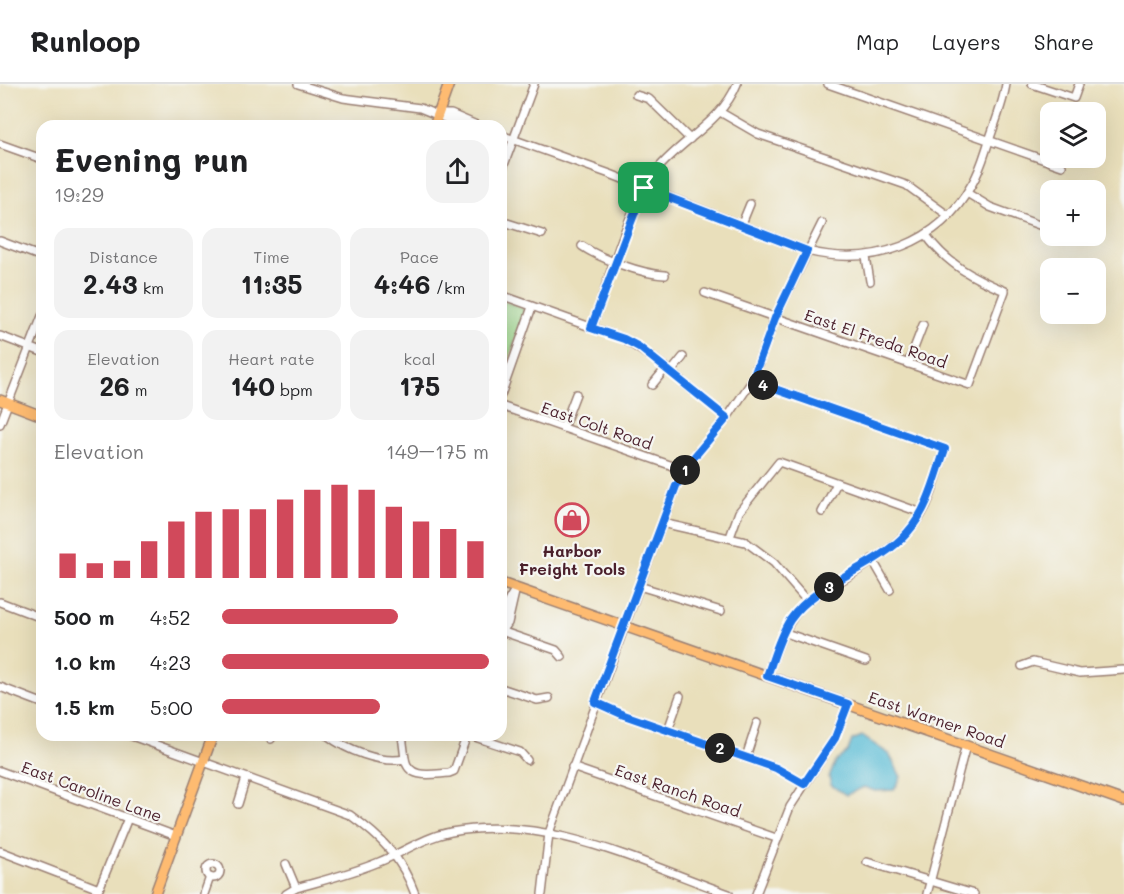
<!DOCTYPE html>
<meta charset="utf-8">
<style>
body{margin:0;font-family:Mali,sans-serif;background:#f2f2f2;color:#202124;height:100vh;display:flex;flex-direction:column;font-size:22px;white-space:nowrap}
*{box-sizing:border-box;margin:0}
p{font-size:20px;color:#757577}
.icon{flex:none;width:33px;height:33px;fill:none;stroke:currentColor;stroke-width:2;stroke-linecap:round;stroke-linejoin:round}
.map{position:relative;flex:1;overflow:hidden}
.drawer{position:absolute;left:36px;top:36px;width:471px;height:621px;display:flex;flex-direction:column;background:#fff;border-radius:18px;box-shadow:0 6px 24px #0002}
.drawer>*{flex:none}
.tools{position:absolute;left:1040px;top:18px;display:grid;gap:12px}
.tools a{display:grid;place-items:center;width:66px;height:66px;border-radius:12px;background:#fff;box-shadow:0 6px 24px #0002;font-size:30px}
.pin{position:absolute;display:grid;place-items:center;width:51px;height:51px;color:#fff;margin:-26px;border-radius:12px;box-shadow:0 3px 9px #0006}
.km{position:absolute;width:30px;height:30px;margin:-15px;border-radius:50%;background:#222;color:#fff;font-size:16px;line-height:30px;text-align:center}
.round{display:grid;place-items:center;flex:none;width:63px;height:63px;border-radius:18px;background:#f2f2f2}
.headline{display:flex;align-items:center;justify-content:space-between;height:102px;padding:0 18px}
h1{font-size:33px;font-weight:700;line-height:45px}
.figures{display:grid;grid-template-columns:repeat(3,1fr);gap:9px;height:102px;padding:6px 18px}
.figures div{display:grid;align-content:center;border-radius:15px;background:#f2f2f2;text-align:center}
.figures b{font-size:26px;font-weight:700}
.figures small{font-size:16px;font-weight:400}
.figures p{font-size:16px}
.chart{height:168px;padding:12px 18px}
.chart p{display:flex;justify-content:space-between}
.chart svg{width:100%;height:108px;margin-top:6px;stroke:#d1495b;stroke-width:6}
ul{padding:0 18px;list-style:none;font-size:20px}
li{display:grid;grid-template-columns:96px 72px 1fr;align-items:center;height:45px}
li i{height:15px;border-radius:8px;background:#d1495b}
header{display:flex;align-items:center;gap:36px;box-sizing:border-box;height:84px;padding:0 30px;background:#fff;border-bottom:2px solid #e0e0e0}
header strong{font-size:28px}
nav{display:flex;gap:33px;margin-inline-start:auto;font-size:21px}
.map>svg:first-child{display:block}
.green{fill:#9bd689;stroke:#727a5a;stroke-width:1.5}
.water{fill:#58bcd6;stroke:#516e80;stroke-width:1.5}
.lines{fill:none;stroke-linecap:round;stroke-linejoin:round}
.minor-casing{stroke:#9a7f73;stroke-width:10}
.major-casing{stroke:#9a7f73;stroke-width:12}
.minor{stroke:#fff;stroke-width:7}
.major{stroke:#febb71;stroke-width:9}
.route-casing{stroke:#fff;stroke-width:12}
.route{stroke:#1a73e8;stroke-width:8}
.labels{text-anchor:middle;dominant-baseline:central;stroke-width:4.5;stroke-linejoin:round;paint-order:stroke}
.street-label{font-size:16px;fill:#4a1f2b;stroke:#f6f6f2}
.poi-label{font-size:16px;font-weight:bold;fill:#4a1f2b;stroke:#f6f6f2}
</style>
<header>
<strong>Runloop</strong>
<nav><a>Map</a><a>Layers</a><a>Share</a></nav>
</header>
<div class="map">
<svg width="1124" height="810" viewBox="0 0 1124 810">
<rect width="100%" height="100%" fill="#f6f6f2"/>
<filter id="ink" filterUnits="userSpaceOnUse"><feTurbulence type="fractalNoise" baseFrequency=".0167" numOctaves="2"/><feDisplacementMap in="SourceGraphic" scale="12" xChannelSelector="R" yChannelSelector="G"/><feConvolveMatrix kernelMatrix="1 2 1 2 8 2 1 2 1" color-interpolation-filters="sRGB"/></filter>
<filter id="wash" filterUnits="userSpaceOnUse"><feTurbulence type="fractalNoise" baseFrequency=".008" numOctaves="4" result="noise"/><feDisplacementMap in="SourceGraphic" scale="24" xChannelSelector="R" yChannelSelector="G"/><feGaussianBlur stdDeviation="1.35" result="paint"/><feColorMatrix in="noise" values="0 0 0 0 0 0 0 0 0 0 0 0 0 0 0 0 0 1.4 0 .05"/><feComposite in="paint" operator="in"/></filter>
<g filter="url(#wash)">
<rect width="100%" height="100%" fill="#e9dfbb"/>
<!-- green -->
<polygon class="green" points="501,216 521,223 525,228 501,298"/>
<!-- water -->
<polygon class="water" points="862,652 889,670 901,693 894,706 875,707 864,703 846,711 831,701 829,693 836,677 848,667 852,656"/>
</g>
<g filter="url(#ink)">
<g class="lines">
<!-- minor casing -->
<g class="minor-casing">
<g id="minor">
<polyline points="298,0 343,14 420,24 464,42"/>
<polyline points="828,0 1062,82"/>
<polyline points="1032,0 1074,14 1079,0"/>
<polyline points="636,11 649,15 690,55"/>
<polyline points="720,28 758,50 906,101 949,132"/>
<polyline points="438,30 451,30 479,42"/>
<path d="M501 51 610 90 807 167C872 183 939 161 972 100 980 87 984 72 989 57 995 38 1003 20 1006 0"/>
<polyline points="0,60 42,75"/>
<polyline points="501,89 534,0"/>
<polyline points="967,109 990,123 1050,145"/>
<polyline points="501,137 542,150"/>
<polyline points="741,142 750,120"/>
<polyline points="0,157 42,173"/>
<path d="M582 162C601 175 642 190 665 191"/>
<polyline points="866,173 870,197"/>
<path d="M705 209 970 301 1005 207C973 194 947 180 926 151"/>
<polyline points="501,211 624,255 656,276 727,334"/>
<path d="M592 244C607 201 629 120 656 87 681 56 722 38 737 0"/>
<polyline points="0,252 42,268"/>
<polyline points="908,280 923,241"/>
<polyline points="671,288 683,273"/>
<path d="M752 297 945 365C938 386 933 412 921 431 896 470 846 492 807 517 785 538 777 564 767 592"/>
<polyline points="652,301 666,284"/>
<polyline points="501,311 532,223"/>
<polyline points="501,322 670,381 683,389"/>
<polyline points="0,340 42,232"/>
<polyline points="563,344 576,310"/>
<polyline points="822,428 837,399"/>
<polyline points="662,439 746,458 774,479 807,517"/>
<polyline points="730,453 739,428 779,378 922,429"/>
<polyline points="872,475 890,506"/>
<polyline points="639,502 721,527"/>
<polyline points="0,518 42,534"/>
<polyline points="501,547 556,566 562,573"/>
<path d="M502 547C501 532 507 516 516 505"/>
<polyline points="783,548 866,577"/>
<polyline points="501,549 508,539 516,504"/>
<polyline points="1022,582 1033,578 1080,589 1124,586"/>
<polyline points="0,603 42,619"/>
<polyline points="501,604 537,616 549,614"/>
<polyline points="595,618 624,631 776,684 804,700"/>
<polyline points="668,646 680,612"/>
<path d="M129 651 350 731C381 753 402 774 415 810"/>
<path d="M327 651C346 666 380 680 405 675 409 696 432 690 449 689L454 687 467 651"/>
<polyline points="402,651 405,675"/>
<polyline points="469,651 520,668 527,676"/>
<polyline points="271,655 272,651"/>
<polyline points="746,673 757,639"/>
<polyline points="572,683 776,754"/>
<polyline points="0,687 176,752"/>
<polyline points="238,720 246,694"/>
<polyline points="0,767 99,805 128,734"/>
<polyline points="867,778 974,810"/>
<circle cx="213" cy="787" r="7"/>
<polyline points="286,780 296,804"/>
<polyline points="204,810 210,793"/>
<path d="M286 810 296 804C324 796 353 789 379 778 404 768 424 753 451 748 547 730 641 779 729 810"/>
<polyline points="542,810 549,749 676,402 694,373 727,334 752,297 775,234 822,139"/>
<polyline points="756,810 790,723 835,654 848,620"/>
<polyline points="927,810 966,661"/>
</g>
</g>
<!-- major casing -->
<g class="major-casing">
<g id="major">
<polyline points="434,42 449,0"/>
<polyline points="0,316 42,332"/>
<polyline points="501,499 1124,717"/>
<polyline points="155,810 213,651"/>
</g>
</g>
<!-- minor -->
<use href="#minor" class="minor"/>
<!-- major -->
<use href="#major" class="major"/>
</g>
</g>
<g class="lines" filter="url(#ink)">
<!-- route casing -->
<g class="route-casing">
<path id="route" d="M644 104 807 167 775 234 752 297 945 365C935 394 928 426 907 449 875 485 818 496 790 536 779 553 774 573 767 592L848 620 835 654 804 700 776 684 624 631 595 618 676 402 694 373 727 334 639 263 624 255 591 244Z"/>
</g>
<!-- route -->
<use href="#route" class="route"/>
</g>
<!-- icons -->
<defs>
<g id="shop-ring" transform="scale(1.725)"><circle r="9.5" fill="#f6f6f2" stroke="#d1495b" stroke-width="1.5"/><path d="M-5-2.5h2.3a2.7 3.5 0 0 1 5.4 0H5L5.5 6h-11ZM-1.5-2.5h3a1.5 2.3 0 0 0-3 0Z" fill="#d1495b"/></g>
</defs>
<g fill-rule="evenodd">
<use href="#shop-ring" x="572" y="436"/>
</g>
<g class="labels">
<!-- street labels -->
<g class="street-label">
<text transform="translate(876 254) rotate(19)">East El Freda Road</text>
<text transform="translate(597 341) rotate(19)">East Colt Road</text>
<text transform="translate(937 635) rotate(19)">East Warner Road</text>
<text transform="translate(678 706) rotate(19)">East Ranch Road</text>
<text transform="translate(92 707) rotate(20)">East Caroline Lane</text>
</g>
<!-- poi labels -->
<g class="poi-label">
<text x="572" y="466">Harbor<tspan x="572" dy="18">Freight Tools</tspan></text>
</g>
</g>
</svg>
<div class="tools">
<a><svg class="icon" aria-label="layers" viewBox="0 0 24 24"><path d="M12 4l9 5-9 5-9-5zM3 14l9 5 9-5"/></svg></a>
<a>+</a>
<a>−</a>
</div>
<div class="pin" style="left:644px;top:104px;background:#1e9e55"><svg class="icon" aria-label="arrive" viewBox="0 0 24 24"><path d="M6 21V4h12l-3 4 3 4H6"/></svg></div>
<b class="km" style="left:685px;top:386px">1</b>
<b class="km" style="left:720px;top:664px">2</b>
<b class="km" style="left:829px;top:503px">3</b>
<b class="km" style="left:763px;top:301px">4</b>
<section class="drawer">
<div class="headline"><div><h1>Evening run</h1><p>19:29</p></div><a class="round"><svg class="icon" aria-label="share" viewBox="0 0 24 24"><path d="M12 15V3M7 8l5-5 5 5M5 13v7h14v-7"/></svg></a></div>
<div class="figures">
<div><p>Distance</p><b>2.43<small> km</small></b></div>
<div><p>Time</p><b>11:35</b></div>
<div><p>Pace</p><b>4:46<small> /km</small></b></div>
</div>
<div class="figures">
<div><p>Elevation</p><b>26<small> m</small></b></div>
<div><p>Heart rate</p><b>140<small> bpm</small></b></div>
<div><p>kcal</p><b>175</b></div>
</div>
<div class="chart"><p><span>Elevation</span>149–175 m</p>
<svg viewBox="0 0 160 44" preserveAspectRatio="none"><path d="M5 44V34M15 44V38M25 44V37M35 44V29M45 44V21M55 44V17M65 44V16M75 44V16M85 44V12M95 44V8M105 44V6M115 44V8M125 44V15M135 44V21M145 44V24M155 44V29"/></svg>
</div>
<ul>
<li><b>500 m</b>4:52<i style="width:66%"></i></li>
<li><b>1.0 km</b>4:23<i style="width:100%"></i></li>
<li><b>1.5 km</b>5:00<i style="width:59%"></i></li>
</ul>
</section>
</div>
